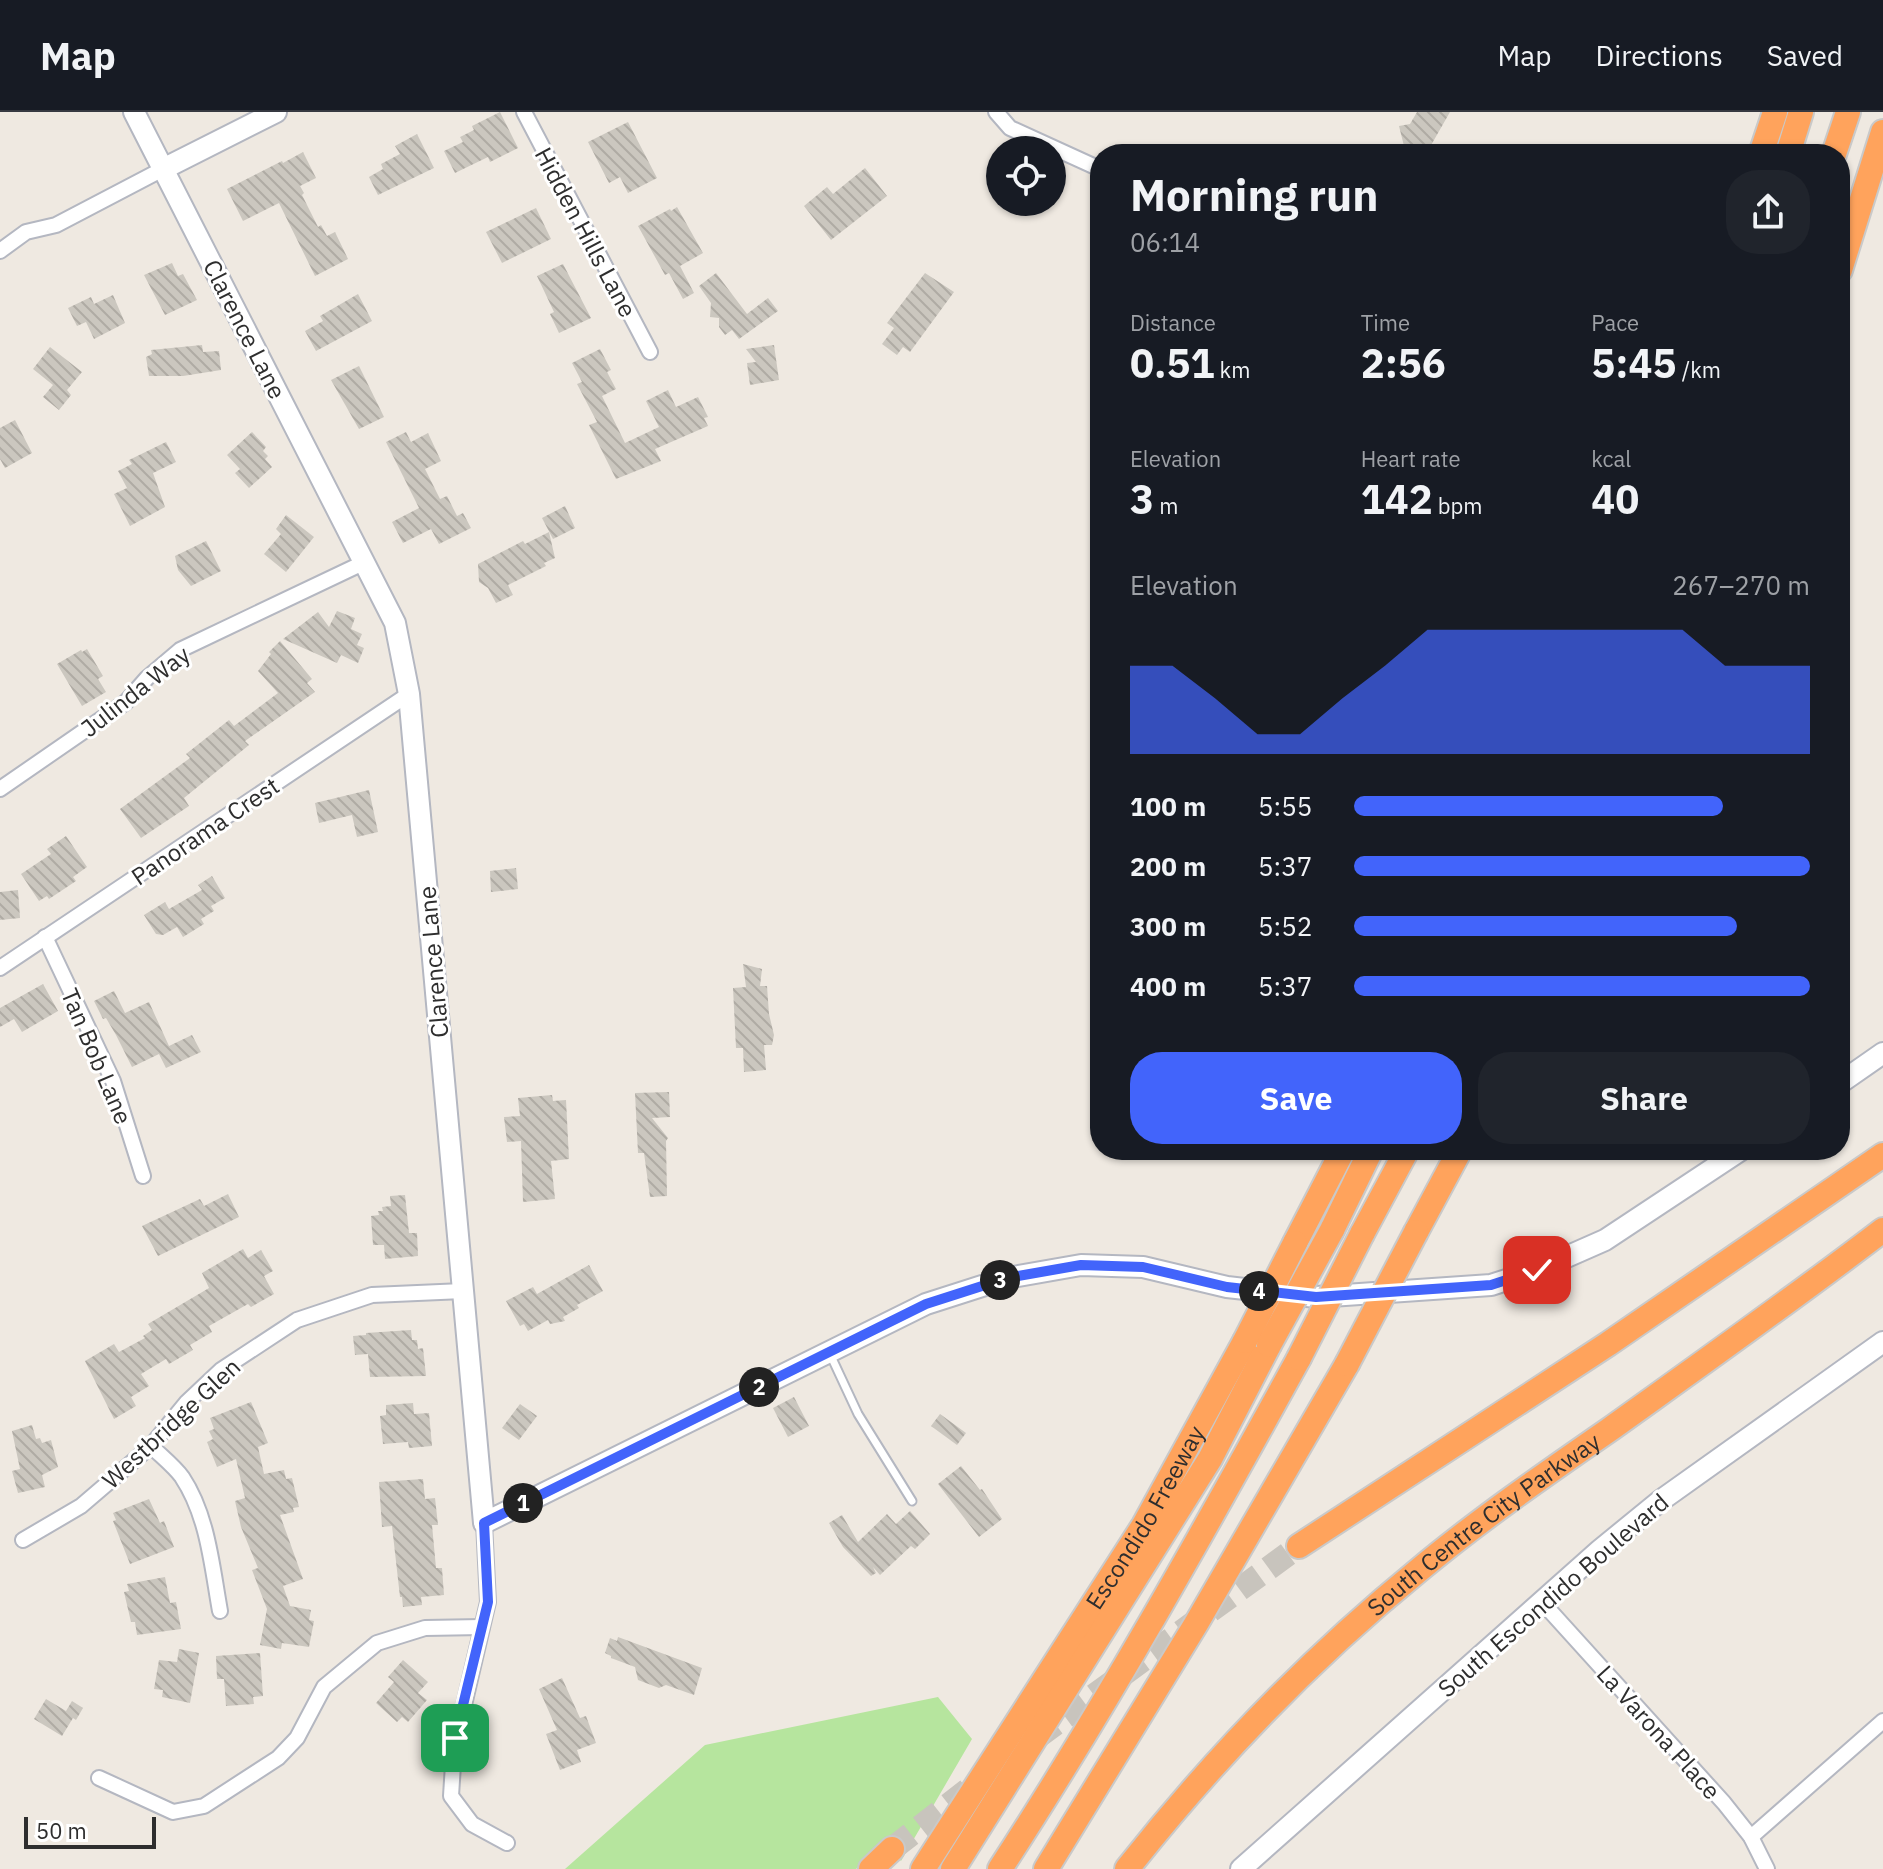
<!DOCTYPE html>
<meta charset="utf-8">
<style>
body{margin:0;font-family:"IBM Plex Sans",sans-serif;background:#20242c;color:#f1f3f6;height:100vh;display:flex;flex-direction:column;font-size:30px;white-space:nowrap}
*{box-sizing:border-box;margin:0}
p{font-size:26px;color:#9ea1a6}
.icon{flex:none;width:44px;height:44px;fill:none;stroke:currentColor;stroke-width:2;stroke-linecap:round;stroke-linejoin:round}
.map{position:relative;flex:1;overflow:hidden}
.drawer{position:absolute;left:1090px;top:32px;width:760px;height:1016px;display:flex;flex-direction:column;background:#171b24;border-radius:32px;box-shadow:0 2px 6px #0004}
.drawer>*{flex:none}
.controls{position:absolute;left:986px;top:24px;display:grid;gap:16px}
.controls a{display:grid;place-items:center;width:80px;height:80px;border-radius:50%;background:#171b24;box-shadow:0 2px 6px #0004;font-size:40px}
.scale{position:absolute;left:24px;bottom:20px;width:132px;box-sizing:border-box;padding-left:8px;border:4px solid #2e2e2e;border-top:0;font-size:22px;line-height:28px;white-space:nowrap;color:#2e2e2e;-webkit-text-stroke:6px #fff;paint-order:stroke}
.pin{position:absolute;display:grid;place-items:center;width:68px;height:68px;color:#fff;margin:-34px;border-radius:16px;box-shadow:0 4px 12px #0006}
.km{position:absolute;width:40px;height:40px;margin:-20px;border-radius:50%;background:#222;color:#fff;font-size:22px;line-height:40px;text-align:center}
.round{display:grid;place-items:center;flex:none;width:84px;height:84px;border-radius:32px;background:#20242c}
.summary{display:flex;align-items:center;justify-content:space-between;height:136px;padding:0 40px}
h1{font-size:44px;font-weight:800;line-height:60px}
.stats{display:grid;grid-template-columns:repeat(3,1fr);gap:12px;height:136px;padding:8px 40px}
.stats div{display:grid;align-content:center}
.stats b{font-size:40px;font-weight:800}
.stats small{font-size:22px;font-weight:400}
.stats p{font-size:22px}
.chart{height:224px;padding:16px 40px}
.chart p{display:flex;justify-content:space-between}
.chart svg{width:100%;height:144px;margin-top:8px;fill:#4264fb;opacity:.7}
.primary-button{display:flex;gap:16px;margin-top:auto;padding:16px 40px}
.primary-button a{flex:1;height:92px;border-radius:32px;background:#4264fb;color:#fff;font-size:32px;font-weight:800;line-height:92px;text-align:center}
.primary-button a+a{background:#20242c;color:#f1f3f6}
ul{padding:0 40px;list-style:none;font-size:26px}
li{display:grid;grid-template-columns:128px 96px 1fr;align-items:center;height:60px}
li i{height:20px;border-radius:10px;background:#4264fb}
header{display:flex;align-items:center;gap:48px;box-sizing:border-box;height:112px;padding:0 40px;background:#171b24;border-bottom:2px solid #363941}
header strong{font-size:38px}
nav{display:flex;gap:44px;margin-inline-start:auto;font-size:28px}
.map>svg:first-child{display:block}
.grass{fill:#b6e59e}
.building{fill:url(#building-back-hatch)}
.lines{fill:none;stroke-linecap:round;stroke-linejoin:round}
.highway-tunnel{stroke:#c8c4bd;stroke-width:24;stroke-dasharray:24 12;stroke-linecap:butt}
.lane-casing{stroke:#b4b7c1;stroke-width:11}
.street-casing{stroke:#b4b7c1;stroke-width:18}
.secondary-casing{stroke:#b4b7c1;stroke-width:24}
.highway-casing{stroke:#c9c9c9;stroke-width:28}
.lane{stroke:#fff;stroke-width:7}
.street{stroke:#fff;stroke-width:14}
.secondary{stroke:#fff;stroke-width:20}
.highway{stroke:#ffa35c;stroke-width:24}
.highway-bridge-casing{stroke:#c9c9c9;stroke-width:28;stroke-linecap:butt}
.highway-bridge{stroke:#ffa35c;stroke-width:24}
.route-casing{stroke:#fff;stroke-width:16}
.route{stroke:#4264fb;stroke-width:10}
.labels{text-anchor:middle;dominant-baseline:central;stroke-width:6;stroke-linejoin:round;paint-order:stroke}
.street-label{font-size:24px;fill:#2e2e2e;stroke:#fff}
</style>
<header>
<strong>Map</strong>
<nav><a>Map</a><a>Directions</a><a>Saved</a></nav>
</header>
<div class="map">
<svg width="1883" height="1757" viewBox="0 0 1883 1757">
<defs>
<pattern id="building-back-hatch" width="6" height="6" patternUnits="userSpaceOnUse" patternTransform="scale(2)"><rect width="6" height="6" fill="#cbc7bf"/><path d="M-1 5l2 2M0 0l6 6M5-1l2 2" fill="none" stroke="#afaba4"/></pattern>
</defs>
<rect width="100%" height="100%" fill="#efe9e1"/>
<!-- grass -->
<polygon class="grass" points="938,1585 972,1627 901,1749 884,1730 856,1757 565,1757 705,1633"/>
<!-- building -->
<g class="building">
<polygon points="500,0 518,36 490,50 488,45 455,61 444,39 463,30 460,25 474,18 472,14"/>
<polygon points="1417,0 1450,0 1426,42 1406,42 1399,14 1410,12"/>
<polygon points="628,10 657,66 628,81 620,65 609,71 588,30"/>
<polygon points="417,22 434,56 378,83 369,65 383,57 381,52 400,42 395,34"/>
<polygon points="303,40 316,66 300,74 304,81 302,83 318,115 321,113 327,124 335,120 348,147 315,164 279,91 243,109 227,77 282,49 283,51"/>
<polygon points="865,56 887,84 831,128 804,94 827,75 833,82"/>
<polygon points="677,95 703,141 680,154 694,181 683,187 669,161 665,163 638,114 670,97 671,99"/>
<polygon points="536,96 551,127 502,151 486,120"/>
<polygon points="172,151 178,164 183,162 197,188 165,203 144,163"/>
<polygon points="563,152 591,206 559,221 550,202 554,200 537,164"/>
<polygon points="716,161 747,202 768,186 778,199 739,227 732,218 725,223 719,215 719,206 710,205 711,191 699,174"/>
<polygon points="925,161 954,180 910,240 903,235 897,243 882,232 894,216 887,211"/>
<polygon points="358,182 372,209 316,239 305,219 323,209 320,204"/>
<polygon points="113,183 125,211 94,227 86,210 77,214 68,196 91,185 94,192"/>
<polygon points="202,233 203,240 219,239 221,258 183,264 149,264 146,245 152,242 151,238"/>
<polygon points="774,233 779,268 750,273 747,251 756,250 746,237"/>
<polygon points="50,235 82,260 67,278 71,283 59,298 43,285 53,273 33,257"/>
<polygon points="600,237 611,258 607,260 616,277 602,284 625,331 659,315 646,289 668,278 676,295 698,285 708,305 704,306 708,314 655,337 661,349 616,367 589,313 597,310 577,272 582,270 572,251"/>
<polygon points="359,254 384,305 359,317 331,268"/>
<polygon points="15,308 32,341 5,356 0,347 0,316"/>
<polygon points="252,320 266,335 263,339 268,344 265,347 272,355 249,376 235,361 240,357 227,343"/>
<polygon points="406,320 411,330 428,321 441,349 425,357 440,387 447,384 457,404 463,401 471,416 439,432 431,417 403,431 392,410 419,396 386,330"/>
<polygon points="166,330 176,350 153,361 165,395 130,414 114,382 127,376 118,359 132,352 129,348"/>
<polygon points="565,394 575,416 553,427 542,406"/>
<polygon points="286,403 314,425 286,460 264,442 281,422 276,417"/>
<polygon points="549,420 555,446 544,451 546,454 508,473 513,483 496,491 488,476 479,470 478,452 523,429 525,432"/>
<polygon points="206,429 221,459 191,474 178,458 175,444"/>
<polygon points="337,499 355,506 351,517 362,522 357,533 364,536 358,551 341,543 337,551 283,527 318,500 329,515"/>
<polygon points="280,529 312,567 307,571 315,580 245,629 249,633 184,686 189,694 141,726 120,697 190,646 186,642 229,608 234,614 278,581 258,559 271,542 269,540"/>
<polygon points="87,537 103,564 98,567 106,580 82,594 57,552 81,538 82,540"/>
<polygon points="369,678 378,720 357,725 352,703 319,711 315,691"/>
<polygon points="66,724 87,755 73,765 76,769 49,787 47,784 39,789 21,762 51,742 47,737"/>
<polygon points="516,756 518,777 491,780 490,759"/>
<polygon points="212,764 225,786 211,794 214,799 201,807 204,812 183,825 177,815 163,823 156,822 144,803 165,790 169,797 202,778 198,773"/>
<polygon points="18,778 20,806 0,808 0,780"/>
<polygon points="743,852 762,857 760,874 767,874 769,902 774,923 772,933 764,933 766,958 744,960 743,936 736,936 733,876 746,875"/>
<polygon points="43,872 58,899 22,920 14,907 0,915 0,896"/>
<polygon points="114,879 125,901 149,890 169,934 192,923 201,940 166,956 159,942 132,955 116,923 106,906 103,907 94,889"/>
<polygon points="669,980 670,1005 652,1006 668,1026 666,1029 667,1084 650,1085 644,1041 638,1041 635,981"/>
<polygon points="552,983 553,989 566,988 569,1047 551,1049 555,1087 523,1090 521,1029 507,1030 504,1005 520,1004 518,986"/>
<polygon points="228,1082 239,1105 158,1144 142,1114 200,1087 204,1094"/>
<polygon points="405,1083 409,1121 417,1121 418,1144 385,1147 384,1133 373,1133 371,1104 379,1103 378,1099 383,1099 382,1095 391,1094 390,1084"/>
<polygon points="243,1137 248,1146 261,1138 273,1159 264,1164 274,1182 251,1195 248,1192 209,1214 212,1220 190,1233 193,1238 169,1252 166,1247 141,1262 149,1274 131,1285 136,1294 114,1307 85,1249 114,1232 119,1240 145,1226 143,1224 152,1218 148,1212 209,1176 202,1161"/>
<polygon points="589,1153 603,1179 577,1193 579,1196 563,1205 565,1209 550,1212 548,1208 528,1219 524,1212 520,1214 506,1189 533,1175 537,1182"/>
<polygon points="411,1218 412,1228 417,1228 418,1237 423,1236 426,1264 370,1265 368,1242 355,1243 353,1224 366,1223 366,1221"/>
<polygon points="794,1285 809,1314 788,1325 773,1296"/>
<polygon points="251,1290 268,1331 258,1335 264,1362 284,1358 286,1367 292,1366 299,1395 293,1396 294,1400 280,1403 303,1467 283,1474 290,1494 311,1498 309,1508 314,1509 309,1535 282,1531 281,1537 260,1533 267,1497 252,1458 258,1456 241,1415 235,1389 245,1386 236,1347 217,1355 207,1330 213,1327 209,1319 214,1317 210,1306"/>
<polygon points="413,1291 414,1302 429,1301 432,1334 409,1336 408,1330 383,1332 380,1304 386,1303 386,1293"/>
<polygon points="520,1292 537,1304 519,1328 502,1316"/>
<polygon points="940,1302 966,1321 957,1333 931,1314"/>
<polygon points="32,1313 36,1327 40,1326 42,1331 51,1328 58,1355 42,1363 45,1375 18,1381 12,1359 20,1357 12,1319"/>
<polygon points="961,1354 980,1378 982,1377 1002,1407 979,1425 938,1372"/>
<polygon points="423,1367 425,1387 435,1386 438,1413 432,1413 436,1456 442,1456 444,1483 421,1485 422,1493 403,1495 402,1485 400,1485 392,1414 382,1415 379,1370"/>
<polygon points="149,1387 160,1411 164,1409 174,1435 130,1452 113,1409 116,1408 113,1401"/>
<polygon points="910,1399 930,1422 915,1437 911,1434 880,1463 873,1455 876,1461 871,1464 843,1435 829,1411 842,1403 858,1430 887,1402 896,1412"/>
<polygon points="165,1465 170,1491 176,1490 181,1517 137,1523 135,1510 131,1510 124,1480 129,1479 127,1472"/>
<polygon points="618,1525 702,1556 694,1583 666,1573 659,1576 638,1568 635,1555 611,1546 611,1544 605,1541 610,1526 617,1529"/>
<polygon points="179,1537 199,1541 190,1591 162,1585 163,1578 154,1577 159,1548 177,1550"/>
<polygon points="260,1541 263,1584 253,1585 254,1592 226,1594 224,1567 217,1567 216,1544"/>
<polygon points="403,1548 428,1570 418,1581 427,1588 408,1610 402,1605 397,1610 376,1591 394,1570 388,1565"/>
<polygon points="562,1566 580,1606 586,1604 596,1631 577,1638 581,1650 560,1658 546,1622 557,1618 539,1577"/>
<polygon points="46,1587 66,1599 72,1589 83,1596 76,1608 73,1606 62,1624 34,1607"/>
</g>
<g class="lines">
<!-- highway-tunnel -->
<g class="highway-tunnel">
<polyline points="1036,1626 1299,1434"/>
<polyline points="892,1737 978,1670"/>
</g>
<!-- lane casing -->
<g class="lane-casing">
<polyline id="lane" points="830,1242 858,1302 912,1389"/>
</g>
<!-- street casing -->
<g class="street-casing">
<g id="street">
<polyline points="524,0 650,240"/>
<polyline points="996,0 1010,16 1100,57"/>
<polyline points="0,139 26,120 56,113 163,57"/>
<polyline points="0,677 126,590 147,566 180,538 363,451"/>
<polyline points="45,825 113,969 143,1064"/>
<polyline points="0,856 409,582"/>
<path d="M151 1334C161 1344 174 1354 182 1365 208 1404 212 1455 220 1499"/>
<polyline points="484,1411 488,1490 464,1593 455,1621 451,1684 472,1712 507,1731"/>
<polyline points="23,1428 81,1394 151,1334 187,1290 221,1258 297,1208 372,1183 463,1179"/>
<polyline points="1542,1490 1724,1691 1751,1725 1767,1757"/>
<polyline points="99,1666 173,1700 204,1694 278,1646 297,1626 324,1575 377,1531 425,1516 482,1515"/>
<polyline points="1751,1725 1883,1609"/>
</g>
</g>
<!-- secondary casing -->
<g class="secondary-casing">
<g id="secondary">
<polyline points="134,0 395,511 409,582 484,1411 926,1192 1007,1166 1081,1153 1143,1155 1227,1175 1316,1185 1491,1173 1537,1158 1605,1128 1741,1038"/>
<polyline points="163,57 276,0"/>
<polyline points="1840,971 1883,941"/>
<polyline points="1241,1757 1600,1438 1660,1389 1883,1230"/>
</g>
</g>
<!-- highway casing -->
<g class="highway-casing">
<g id="highway">
<polyline points="1761,42 1775,0"/>
<polyline points="1788,42 1801,0"/>
<polyline points="1834,42 1848,0"/>
<polyline points="1840,158 1883,20"/>
<polyline points="1332,1118 1371,1038"/>
<polyline points="1416,1120 1460,1038"/>
<polyline points="1362,1122 1407,1038"/>
<polyline points="1295,1131 1343,1038"/>
<polyline points="1299,1434 1608,1232 1883,1043"/>
<polyline points="871,1757 892,1737"/>
<path id="s1" d="M923 1757 1144 1413 1245 1229"/>
<polyline points="953,1757 1210,1347 1269,1233"/>
<path d="M1000 1757C1108 1591 1204 1419 1299 1246"/>
<polyline points="1046,1757 1196,1512 1347,1252"/>
<path id="s2" d="M1127 1757C1213 1648 1311 1546 1419 1458 1479 1408 1544 1363 1609 1318 1701 1252 1793 1187 1883 1118"/>
</g>
</g>
<!-- lane -->
<use href="#lane" class="lane"/>
<!-- street -->
<use href="#street" class="street"/>
<!-- secondary -->
<use href="#secondary" class="secondary"/>
<!-- highway -->
<use href="#highway" class="highway"/>
<!-- highway-bridge casing -->
<g class="highway-bridge-casing">
<g id="highway-bridge">
<polyline points="1245,1229 1295,1131"/>
<polyline points="1269,1233 1332,1118"/>
<polyline points="1299,1246 1362,1122"/>
<polyline points="1347,1252 1416,1120"/>
</g>
</g>
<!-- highway-bridge -->
<use href="#highway-bridge" class="highway-bridge"/>
</g>
<g class="lines">
<!-- route casing -->
<g class="route-casing">
<polyline id="route" points="455,1626 488,1490 484,1411 926,1192 1007,1166 1081,1153 1143,1155 1227,1175 1316,1185 1491,1173 1537,1158"/>
</g>
<!-- route -->
<use href="#route" class="route"/>
</g>
<g class="labels">
<!-- street labels -->
<g class="street-label">
<text transform="translate(586 120) rotate(62)">Hidden Hills Lane</text>
<text transform="translate(245 217) rotate(63)">Clarence Lane</text>
<text transform="translate(135 579) rotate(-38)">Julinda Way</text>
<text transform="translate(205 719) rotate(-34)">Panorama Crest</text>
<text transform="translate(433 850) rotate(-95)">Clarence Lane</text>
<text transform="translate(97 944) rotate(67)">Tan Bob Lane</text>
<text transform="translate(171 1311) rotate(-43)">Westbridge Glen</text>
<text stroke="none"><textPath href="#s1" startOffset="416">Escondido Freeway</textPath></text>
<text stroke="none"><textPath href="#s2" startOffset="498">South Centre City Parkway</textPath></text>
<text transform="translate(1553 1483) rotate(-41)">South Escondido Boulevard</text>
<text transform="translate(1659 1620) rotate(48)">La Varona Place</text>
</g>
</g>
</svg>
<div class="controls">
<a><svg class="icon" aria-label="locate" viewBox="0 0 24 24"><circle cx="12" cy="12" r="6"/><path d="M12 2v4M12 18v4M2 12h4M18 12h4"/></svg></a>
</div>
<div class="scale">50 m</div>
<div class="pin" style="left:455px;top:1626px;background:#1e9e55"><svg class="icon" aria-label="arrive" viewBox="0 0 24 24"><path d="M6 21V4h12l-3 4 3 4H6"/></svg></div>
<div class="pin" style="left:1537px;top:1158px;background:#d93025"><svg class="icon" aria-label="check" viewBox="0 0 24 24"><path d="M5 12l5 5 9-10"/></svg></div>
<b class="km" style="left:523px;top:1391px">1</b>
<b class="km" style="left:759px;top:1275px">2</b>
<b class="km" style="left:1000px;top:1168px">3</b>
<b class="km" style="left:1259px;top:1179px">4</b>
<section class="drawer">
<div class="summary"><div><h1>Morning run</h1><p>06:14</p></div><a class="round"><svg class="icon" aria-label="share" viewBox="0 0 24 24"><path d="M12 15V3M7 8l5-5 5 5M5 13v7h14v-7"/></svg></a></div>
<div class="stats">
<div><p>Distance</p><b>0.51<small> km</small></b></div>
<div><p>Time</p><b>2:56</b></div>
<div><p>Pace</p><b>5:45<small> /km</small></b></div>
</div>
<div class="stats">
<div><p>Elevation</p><b>3<small> m</small></b></div>
<div><p>Heart rate</p><b>142<small> bpm</small></b></div>
<div><p>kcal</p><b>40</b></div>
</div>
<div class="chart"><p><span>Elevation</span>267–270 m</p>
<svg viewBox="0 0 160 44" preserveAspectRatio="none"><path d="M0 44V17L10 17L20 27L30 38L40 38L50 27L60 17L70 6L80 6L90 6L100 6L110 6L120 6L130 6L140 17L150 17L160 17V44z"/></svg>
</div>
<ul>
<li><b>100 m</b>5:55<i style="width:81%"></i></li>
<li><b>200 m</b>5:37<i style="width:100%"></i></li>
<li><b>300 m</b>5:52<i style="width:84%"></i></li>
<li><b>400 m</b>5:37<i style="width:100%"></i></li>
</ul>
<div class="primary-button"><a>Save</a><a>Share</a></div>
</section>
</div>
